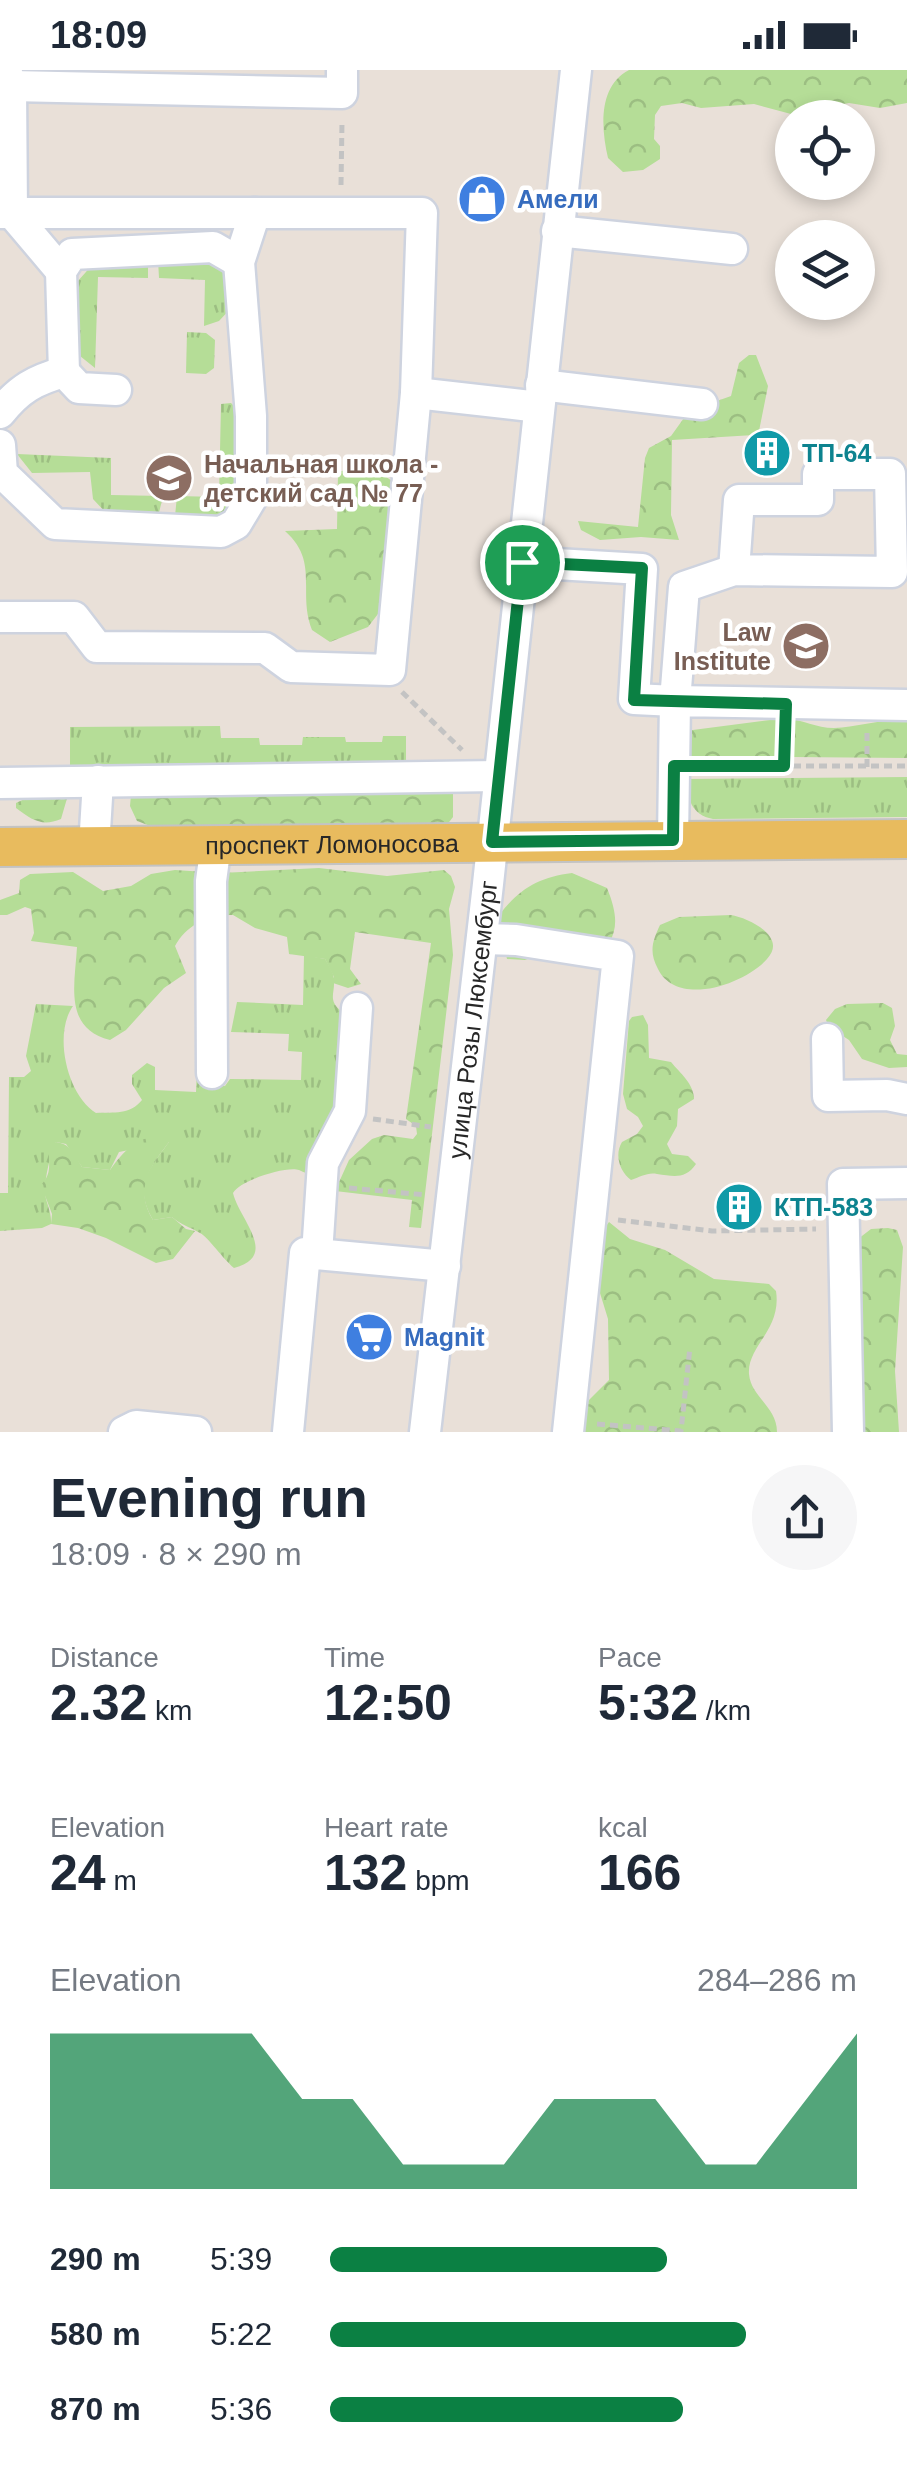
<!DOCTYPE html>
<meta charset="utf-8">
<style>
body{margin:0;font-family:Helvetica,sans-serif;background:#f6f6f7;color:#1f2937;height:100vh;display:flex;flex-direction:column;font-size:38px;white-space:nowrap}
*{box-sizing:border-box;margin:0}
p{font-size:32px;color:#747a83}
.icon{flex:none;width:55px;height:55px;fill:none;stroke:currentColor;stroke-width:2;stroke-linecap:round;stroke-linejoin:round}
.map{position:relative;height:1362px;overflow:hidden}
.sheet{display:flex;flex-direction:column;background:#fff;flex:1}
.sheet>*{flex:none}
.tools{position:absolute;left:775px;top:30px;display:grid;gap:20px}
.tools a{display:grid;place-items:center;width:100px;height:100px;border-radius:50%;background:#fff;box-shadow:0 5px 15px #0003;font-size:50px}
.pin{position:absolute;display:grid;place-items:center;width:85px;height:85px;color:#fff;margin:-42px;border:5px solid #fff;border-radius:50%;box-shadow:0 2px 10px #0007}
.round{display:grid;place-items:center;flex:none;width:105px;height:105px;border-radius:52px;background:#f6f6f7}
.overview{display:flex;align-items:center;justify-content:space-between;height:170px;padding:0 50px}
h1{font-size:55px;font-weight:600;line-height:75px}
.metrics{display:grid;grid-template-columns:repeat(3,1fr);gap:15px;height:170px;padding:10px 50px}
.metrics div{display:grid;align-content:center}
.metrics b{font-size:50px;font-weight:600}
.metrics small{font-size:28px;font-weight:400}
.metrics p{font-size:28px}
.chart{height:280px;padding:20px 50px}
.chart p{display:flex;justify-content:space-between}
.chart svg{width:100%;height:180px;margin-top:10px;fill:#0b8043;opacity:.7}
ul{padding:0 50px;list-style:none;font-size:32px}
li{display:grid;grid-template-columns:160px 120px 1fr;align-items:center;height:75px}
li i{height:25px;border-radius:12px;background:#0b8043}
.status{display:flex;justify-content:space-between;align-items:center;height:70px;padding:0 50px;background:#fff;direction:ltr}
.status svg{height:28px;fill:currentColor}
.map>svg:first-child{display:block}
.grass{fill:url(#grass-tufts)}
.forest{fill:url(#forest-crowns)}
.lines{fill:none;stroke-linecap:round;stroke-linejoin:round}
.minor-casing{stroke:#ced3df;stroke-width:35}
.major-casing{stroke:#c3c3c3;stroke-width:42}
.path{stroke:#c3c3c3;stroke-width:5;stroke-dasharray:8 5;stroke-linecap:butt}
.minor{stroke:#fff;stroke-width:30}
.major{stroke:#e8bb5e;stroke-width:38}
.route-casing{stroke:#fff;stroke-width:20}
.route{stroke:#0b8043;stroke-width:12}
.labels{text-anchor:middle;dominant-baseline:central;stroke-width:9;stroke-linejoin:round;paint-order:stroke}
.shop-label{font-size:25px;font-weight:bold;fill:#366cbe;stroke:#fff;text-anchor:start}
.culture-label{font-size:25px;font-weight:bold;fill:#0d838f;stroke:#fff;text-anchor:start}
.education-label{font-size:25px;font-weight:bold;fill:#785e54;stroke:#fff;text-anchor:start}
.street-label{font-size:25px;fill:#272727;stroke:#fff}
</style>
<div class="status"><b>18:09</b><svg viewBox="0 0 49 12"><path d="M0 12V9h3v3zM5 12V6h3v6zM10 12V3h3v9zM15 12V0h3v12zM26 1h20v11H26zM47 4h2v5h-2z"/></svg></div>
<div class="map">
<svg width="907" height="1362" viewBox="0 0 907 1362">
<defs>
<pattern id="grass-tufts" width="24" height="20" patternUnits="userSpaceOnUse" patternTransform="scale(2.5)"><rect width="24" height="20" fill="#b5dd97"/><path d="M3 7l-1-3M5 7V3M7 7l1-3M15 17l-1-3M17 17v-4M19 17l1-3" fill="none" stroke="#9cbe82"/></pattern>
<pattern id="forest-crowns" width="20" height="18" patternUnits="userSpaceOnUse" patternTransform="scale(2.5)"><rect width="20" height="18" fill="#b5dd97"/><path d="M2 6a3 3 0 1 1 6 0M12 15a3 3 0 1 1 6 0" fill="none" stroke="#9cbe82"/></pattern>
</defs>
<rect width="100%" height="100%" fill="#e9e0d8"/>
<!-- grass -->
<g class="grass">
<polygon points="213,189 228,200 233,236 219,251 204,256 205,210 159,208 158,190"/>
<polygon points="148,192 148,208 98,207 95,298 75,282 77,212 94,193"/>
<polygon points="187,262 206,263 215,270 214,298 206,304 186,303"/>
<polygon points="231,333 241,343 238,434 222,450 175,446 177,426 219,427 221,334"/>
<polygon points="17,384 111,388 111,425 163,426 158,447 108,445 93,429 90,402 32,403"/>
<polygon points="220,656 221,668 259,668 260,675 302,675 303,667 345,667 346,672 382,672 383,666 406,666 406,693 70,695 70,657"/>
<path d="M907 707V747L713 749C691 745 687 728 687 709Z"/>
<path d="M304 885 325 889C328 894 331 899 333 904 338 926 322 929 350 948L346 1006 314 1105C309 1105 304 1102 299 1100 286 1096 241 1110 233 1123 239 1149 280 1186 234 1198 223 1189 209 1168 200 1163 190 1157 181 1155 172 1147L153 1150C133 1116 149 1099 169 1072L119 1082 110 1100 82 1097 66 1074 56 1072C50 1085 45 1107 45 1121 45 1132 52 1141 51 1154L42 1158 0 1161V1123H8L9 1007H24L31 1001 26 986 36 934 73 936C53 964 67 1025 96 1043 114 1042 130 1045 142 1030L132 1014V1005L147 993 155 997V1020L196 1022 199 948 215 1014 225 1016 230 1009 301 1010 302 982 288 981 289 964 231 962 237 932 303 935Z"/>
</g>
<!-- forest -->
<g class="forest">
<path d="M629 0H907V33L880 38 849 33 791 44 754 34 701 38 682 33 661 36 655 45 654 69 660 76V89L643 100 623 102 608 88C601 58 598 16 629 0Z"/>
<polygon points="749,285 756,285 768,316 759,361 754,365 672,370 671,445 679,470 641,467 600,470 581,460 578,451 638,457 645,388 649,378 671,366 689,341 731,326 739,293"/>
<path d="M368 394 399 416 381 540 368 557 330 572 312 560C297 522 320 492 285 461L337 459 338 402Z"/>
<path d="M786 648C803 650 816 658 834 658 859 657 881 648 907 651V688L678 686 685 661Z"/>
<polygon points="453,722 453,747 446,756 153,757 137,751 130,736 131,725"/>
<path d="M33 725H68L61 749C42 757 32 750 16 738V733Z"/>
<path d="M319 798 387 806 444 800 451 806 455 817 449 839 453 885 421 1158 409 1157 412 1130 335 1121 349 1090 372 1069 384 1065 413 1069 417 1064 416 1056 406 1049 431 873 355 862 350 899 361 914 348 918 330 912 334 907 325 889 289 884 287 867 255 858 233 845C209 844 186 855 175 876L186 903 164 918 126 960 110 970C63 958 75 914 77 877L31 871 34 863 31 839 25 837 7 845H0V830L19 823 20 810 30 804 73 802 103 821 131 816 151 804 175 800 221 803Z"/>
<path d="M572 803 607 818C622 855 616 868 592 896L536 886 525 890 507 889 498 850 500 844C520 818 540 807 572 803Z"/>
<path d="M731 845C749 848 788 867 767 889 745 914 677 938 658 899 649 882 652 872 660 855L679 847Z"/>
<polygon points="847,934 883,933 892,938 895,956 890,970 897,984 907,985 907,997 889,998 862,989 849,970 829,957 826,950 835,939"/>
<path d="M643 945 648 955 649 988 671 992C680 1003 694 1014 694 1029L678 1039 677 1056 667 1074 672 1084 688 1086 696 1094C685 1110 673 1106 657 1104 648 1102 640 1107 631 1110 620 1102 614 1085 622 1072L637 1064 643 1056 638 1047 627 1039 623 1024 629 951 632 947Z"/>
<path d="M163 1066 169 1072C150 1097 134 1118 153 1150L172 1147 186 1159 195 1161 173 1189 156 1193 106 1168 78 1158 51 1154 52 1144 41 1115C53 1103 48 1093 49 1078L56 1072C71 1074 75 1085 82 1097L110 1100C124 1081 136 1066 163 1066Z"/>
<path d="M609 1152 630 1169 665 1180 714 1209 769 1214 776 1221C782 1260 747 1276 749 1304 751 1327 777 1337 777 1362H582L583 1336 609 1310 608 1249 596 1210 604 1159Z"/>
<polygon points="888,1158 897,1160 903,1177 895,1301 899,1362 853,1362 862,1237 856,1186 858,1169 871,1159"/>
</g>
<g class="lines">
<!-- minor casing -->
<g class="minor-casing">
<g id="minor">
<polyline points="6,0 11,16 12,143 61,201"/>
<polyline points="11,16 342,23 342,0"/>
<polyline points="0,143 422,143 416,323 390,600 291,597 265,578 97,577 74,547 0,547"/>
<polyline points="557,161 732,179"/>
<polyline points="64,302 79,318 116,320"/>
<polyline points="541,315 702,334"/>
<polyline points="416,323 539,337"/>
<path d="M0 343C19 319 35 310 64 302L61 201 72 184 213 177 239 192"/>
<polyline points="0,375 2,403 55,454 221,462 236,454 251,429 251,346 239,192 255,143"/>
<polyline points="522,492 642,499 634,629 675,631 684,517 734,500 892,502 890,404 818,404 818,430 739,430 734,500"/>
<polyline points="0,713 499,706"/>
<polyline points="673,770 675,631 907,635"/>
<polyline points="94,777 98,711"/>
<polyline points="482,869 516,870 618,886 568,1362"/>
<polyline points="827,969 828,1026 887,1025 907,1029"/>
<polyline points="212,1003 211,811 216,774"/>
<polyline points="317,1184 323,1093 350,1041 357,938"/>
<polyline points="124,1362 136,1356 196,1362"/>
<polyline points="288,1362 305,1183 445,1196"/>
<path id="s1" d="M425 1362 488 814 576 0"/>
<polyline points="848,1362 843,1114 907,1113"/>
</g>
</g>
<!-- major casing -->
<g class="major-casing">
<g id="major">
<path id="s2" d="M0 777 907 769"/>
</g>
</g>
<!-- path -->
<g class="path">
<polyline points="341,115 342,51"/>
<polyline points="402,622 462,680"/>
<polyline points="702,696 907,696"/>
<polyline points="784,696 785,659"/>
<polyline points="867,697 867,660"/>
<polyline points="373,1049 431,1057"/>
<polyline points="349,1118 426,1125"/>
<polyline points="618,1150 712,1161 816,1159"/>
<polyline points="597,1354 681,1361 690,1277"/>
</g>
<!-- minor -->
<use href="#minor" class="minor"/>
<!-- major -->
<use href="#major" class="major"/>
</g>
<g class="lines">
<!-- route casing -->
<g class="route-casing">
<polygon id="route" points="522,492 642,498 634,630 786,634 784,696 674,696 673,770 492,772"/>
</g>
<!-- route -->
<use href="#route" class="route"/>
</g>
<!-- icons -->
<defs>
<g id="shop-disc" transform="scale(2.5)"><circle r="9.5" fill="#3f7fe0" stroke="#fff"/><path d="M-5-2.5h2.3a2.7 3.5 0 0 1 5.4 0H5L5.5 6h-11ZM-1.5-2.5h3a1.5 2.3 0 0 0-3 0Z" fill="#fff"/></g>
<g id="building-disc" transform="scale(2.5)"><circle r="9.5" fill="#0f9aa8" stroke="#fff"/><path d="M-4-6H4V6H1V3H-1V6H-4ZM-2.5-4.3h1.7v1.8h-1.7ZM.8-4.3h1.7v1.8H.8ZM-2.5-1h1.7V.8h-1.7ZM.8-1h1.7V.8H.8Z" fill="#fff"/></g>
<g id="school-disc" transform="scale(2.5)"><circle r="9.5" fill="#8d6e63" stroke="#fff"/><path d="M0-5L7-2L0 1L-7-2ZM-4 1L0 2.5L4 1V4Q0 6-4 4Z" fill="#fff"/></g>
<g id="university-disc" transform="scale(2.5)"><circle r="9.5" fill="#8d6e63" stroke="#fff"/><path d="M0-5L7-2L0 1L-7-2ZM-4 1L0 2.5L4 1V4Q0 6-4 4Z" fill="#fff"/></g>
<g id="supermarket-disc" transform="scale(2.5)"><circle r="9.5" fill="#3f7fe0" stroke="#fff"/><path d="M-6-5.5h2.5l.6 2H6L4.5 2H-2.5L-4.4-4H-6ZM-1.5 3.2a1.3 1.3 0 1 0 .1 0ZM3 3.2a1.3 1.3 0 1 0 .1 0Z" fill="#fff"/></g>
</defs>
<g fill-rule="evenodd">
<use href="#shop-disc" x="482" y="129"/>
<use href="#building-disc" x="767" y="383"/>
<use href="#school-disc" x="169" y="408"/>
<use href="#university-disc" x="806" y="576"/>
<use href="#building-disc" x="739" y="1137"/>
<use href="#supermarket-disc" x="369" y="1267"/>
</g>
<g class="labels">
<!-- shop labels -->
<g class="shop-label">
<text x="517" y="129">Амели</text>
<text x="404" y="1267">Magnit</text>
</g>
<!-- culture labels -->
<g class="culture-label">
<text x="802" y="383">ТП-64</text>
<text x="774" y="1137">КТП-583</text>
</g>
<!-- education labels -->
<g class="education-label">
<text x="204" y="394">Начальная школа -<tspan x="204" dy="29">детский сад № 77</tspan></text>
<text x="771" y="562" text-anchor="end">Law<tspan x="771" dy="29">Institute</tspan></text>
</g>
<!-- street labels -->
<g class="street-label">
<text stroke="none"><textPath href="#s2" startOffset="332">проспект Ломоносова</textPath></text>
<text stroke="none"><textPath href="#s1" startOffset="415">улица Розы Люксембург</textPath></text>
</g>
</g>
</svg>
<div class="tools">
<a><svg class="icon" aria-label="locate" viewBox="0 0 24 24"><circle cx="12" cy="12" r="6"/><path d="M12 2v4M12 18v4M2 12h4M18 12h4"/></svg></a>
<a><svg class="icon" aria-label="layers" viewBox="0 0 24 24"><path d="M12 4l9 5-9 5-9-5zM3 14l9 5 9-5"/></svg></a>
</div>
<div class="pin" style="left:522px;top:492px;background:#1e9e55"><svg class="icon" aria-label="arrive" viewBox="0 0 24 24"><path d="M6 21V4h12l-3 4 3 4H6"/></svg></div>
</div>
<section class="sheet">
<div class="overview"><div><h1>Evening run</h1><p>18:09 · 8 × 290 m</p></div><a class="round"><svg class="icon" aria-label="share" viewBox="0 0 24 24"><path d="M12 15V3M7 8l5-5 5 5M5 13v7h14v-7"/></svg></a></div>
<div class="metrics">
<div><p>Distance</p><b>2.32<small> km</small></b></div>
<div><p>Time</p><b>12:50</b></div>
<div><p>Pace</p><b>5:32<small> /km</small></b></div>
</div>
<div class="metrics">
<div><p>Elevation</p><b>24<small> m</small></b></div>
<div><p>Heart rate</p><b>132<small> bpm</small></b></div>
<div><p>kcal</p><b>166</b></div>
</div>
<div class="chart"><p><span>Elevation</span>284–286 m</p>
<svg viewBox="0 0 160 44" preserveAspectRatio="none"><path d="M0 44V6L10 6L20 6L30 6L40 6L50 22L60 22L70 38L80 38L90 38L100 22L110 22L120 22L130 38L140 38L150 22L160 6V44z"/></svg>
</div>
<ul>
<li><b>290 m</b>5:39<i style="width:64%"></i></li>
<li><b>580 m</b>5:22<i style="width:79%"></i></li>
<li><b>870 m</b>5:36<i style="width:67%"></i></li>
</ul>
</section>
